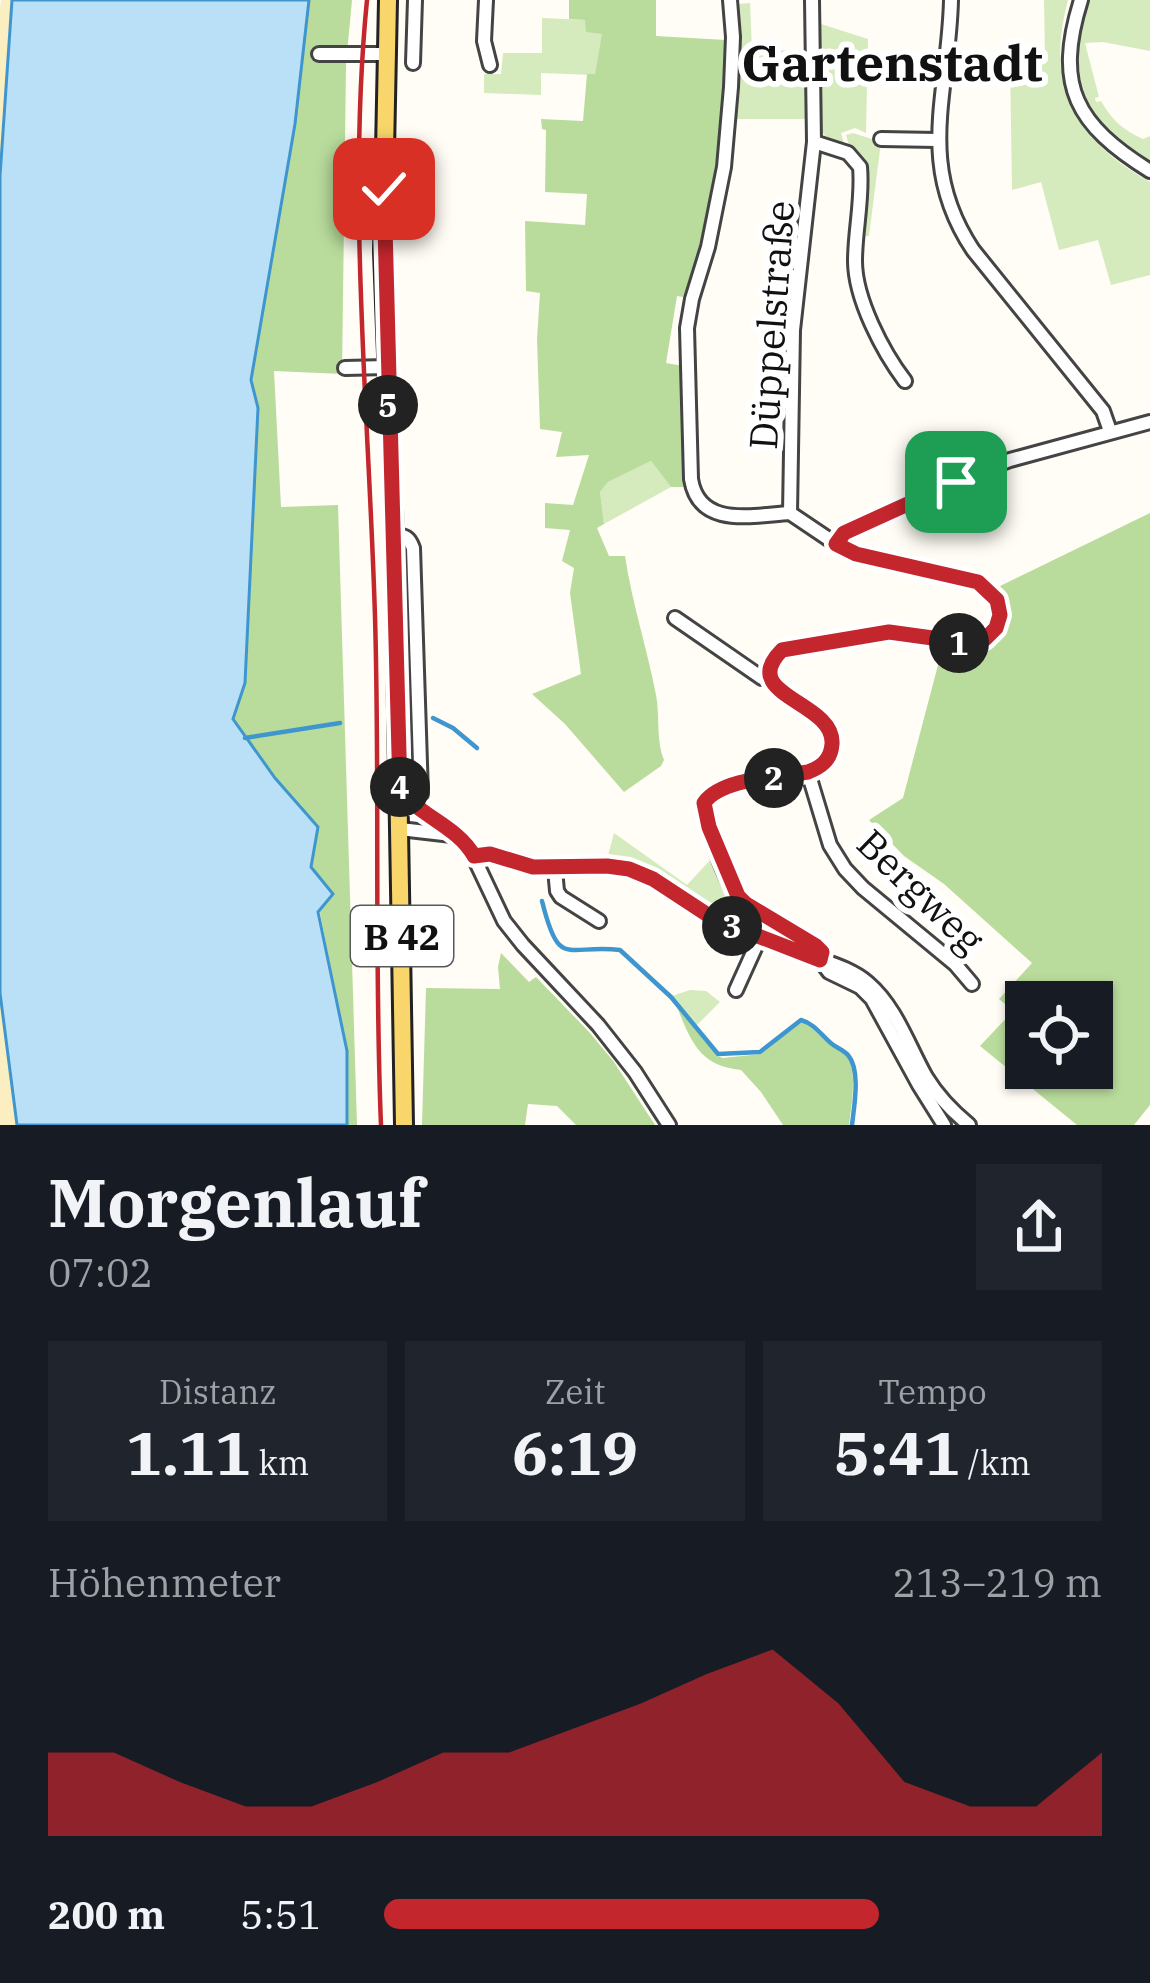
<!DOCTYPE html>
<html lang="de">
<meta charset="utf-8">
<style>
body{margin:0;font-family:"IBM Plex Serif",serif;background:#20242c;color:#f1f3f6;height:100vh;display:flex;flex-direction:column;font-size:45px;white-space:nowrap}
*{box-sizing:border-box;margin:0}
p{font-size:39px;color:#9ea1a6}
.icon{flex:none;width:66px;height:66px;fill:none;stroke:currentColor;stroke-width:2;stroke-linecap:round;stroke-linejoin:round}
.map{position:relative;height:1125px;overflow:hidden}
.details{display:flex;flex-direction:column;background:#171b24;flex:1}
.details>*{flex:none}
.fabs{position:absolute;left:1005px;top:981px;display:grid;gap:24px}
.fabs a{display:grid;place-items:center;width:108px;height:108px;border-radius:0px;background:#171b24;box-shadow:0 3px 9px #0004;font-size:60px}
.pin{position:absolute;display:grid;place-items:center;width:102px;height:102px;color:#fff;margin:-51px;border-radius:24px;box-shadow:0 6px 18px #0006}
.km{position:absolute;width:60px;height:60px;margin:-30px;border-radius:50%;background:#222;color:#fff;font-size:33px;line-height:60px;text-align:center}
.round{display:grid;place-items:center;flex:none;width:126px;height:126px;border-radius:0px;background:#20242c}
.headline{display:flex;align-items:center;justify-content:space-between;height:204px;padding:0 48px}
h1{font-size:66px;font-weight:700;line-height:90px}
.figures{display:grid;grid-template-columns:repeat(3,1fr);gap:18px;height:204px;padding:12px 48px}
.figures div{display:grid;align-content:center;border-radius:0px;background:#20242c;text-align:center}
.figures b{font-size:60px;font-weight:700}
.figures small{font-size:33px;font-weight:400}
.figures p{font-size:33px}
.chart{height:336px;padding:24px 48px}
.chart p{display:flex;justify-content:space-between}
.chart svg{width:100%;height:216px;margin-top:12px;fill:#c4262e;opacity:.7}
ul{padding:0 48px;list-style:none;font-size:39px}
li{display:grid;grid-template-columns:192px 144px 1fr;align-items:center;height:90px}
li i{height:30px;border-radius:15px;background:#c4262e}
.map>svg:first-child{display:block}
.green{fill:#d5ebbd}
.forest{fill:#b9dc9c;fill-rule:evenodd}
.sand{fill:#fbeec1}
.water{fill:#b9e0f7;stroke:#3f96cf;stroke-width:3}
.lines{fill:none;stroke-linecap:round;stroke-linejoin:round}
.stream{stroke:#3f96cf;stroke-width:4.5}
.minor-casing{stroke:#444;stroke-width:18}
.major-casing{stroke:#222;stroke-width:22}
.minor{stroke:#fff;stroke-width:12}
.major{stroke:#f9d66b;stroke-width:16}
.rail{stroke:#c4262e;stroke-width:4.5}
.route-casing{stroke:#fff;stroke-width:24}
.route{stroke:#c4262e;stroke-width:15}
.labels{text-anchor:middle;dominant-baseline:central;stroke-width:12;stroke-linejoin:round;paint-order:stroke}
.shield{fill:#fff;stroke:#585858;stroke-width:3}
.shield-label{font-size:36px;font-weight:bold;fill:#111}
.street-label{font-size:39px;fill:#111;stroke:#fff}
.district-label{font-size:51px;font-weight:bold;fill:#111;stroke:#fff}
</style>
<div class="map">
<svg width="1150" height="1125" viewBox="0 0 1150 1125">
<rect width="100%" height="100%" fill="#fffdf5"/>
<!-- green -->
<g class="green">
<path d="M1044 0H1068C1045 87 1074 139 1150 182V275L1111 285 1098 240 1059 250 1041 182 1012 190 1010 61 1045 60Z"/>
<path d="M1087 0H1150V51L1103 42 1085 43 1099 97 1095 98 1096 102 1101 101C1112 120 1123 130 1143 139L1150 136V163C1134 153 1116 143 1104 128 1074 91 1073 44 1087 0Z"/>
<polygon points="750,3 752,51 805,50 806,119 734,119 740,51 738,4"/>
<polygon points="542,18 586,20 603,33 595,75 541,73 541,95 484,93 484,74 501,74 503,53 542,53"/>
<polygon points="818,23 868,39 866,133 855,128 841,133 845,147 828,140 820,129"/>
<polygon points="853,133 881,142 869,236 862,236 866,171 850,149 846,135"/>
<polygon points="651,461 671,487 604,524 600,492 608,482"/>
<polygon points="614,833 687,885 713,857 725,888 741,909 812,948 811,951 722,914 695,900 653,870 607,859"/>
<polygon points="690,990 706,991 720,1002 697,1025 672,996"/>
</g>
<!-- forest -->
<g class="forest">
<polygon points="309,0 352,0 346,64 342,374 274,371 281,507 338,505 357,1125 347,1125 347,1051 311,867 318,827 275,778 233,719 245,683 258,408 251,380 295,124"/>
<path d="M569 0H656V36L726 40C722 126 714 215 683 297L677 296 666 363 683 366 685 393 682 394 686 487H671L651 461 608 482 600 492 604 524 597 528 609 556H625C632 603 647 648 656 695 660 716 656 741 664 760L661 766 624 792 565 724 532 694 581 674 570 593 574 568 562 561 570 530 545 528V503L573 505 589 455 556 457 562 432 540 429 537 339 540 293 526 291 525 221 585 225 587 194 545 192 546 130 542 129 541 119 583 121 587 74H595L602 34 586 32 585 20 569 19Z"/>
<path d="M1150 513V1105L1134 1125H1077L980 1046 1013 1011 999 999 1032 963 944 884 904 856 869 820 903 798 943 646C952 648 964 652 973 651 1008 647 1011 612 998 587ZM1026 1002H1092V1068H1026Z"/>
<polygon points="501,953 529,982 536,977 590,1033 614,1062 655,1125 576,1125 557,1106 528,1104 525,1125 422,1125 426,988 500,989 498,967"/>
<path d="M677 1007 717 1056 723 1058 761 1054 801 1021C814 1027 820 1037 831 1046 836 1050 844 1051 847 1056 858 1070 851 1109 849 1125H783L761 1092 741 1070C700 1066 691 1042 677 1007Z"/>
</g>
<!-- sand -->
<g class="sand">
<polygon points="1,0 12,0 0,176 0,9"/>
<polygon points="0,993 17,1122 17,1125 0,1125"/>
</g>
<!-- water -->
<polygon class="water" points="12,0 309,0 295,124 251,380 258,408 245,683 233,719 275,778 318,827 311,867 333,894 318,912 347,1051 347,1125 17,1125 0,993 0,176"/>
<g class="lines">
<!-- stream -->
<g class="stream">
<polyline points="433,718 453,728 477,748"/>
<polyline points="245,738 340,723"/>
<path d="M542 901C559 970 566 944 620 950L671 997 718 1054 760 1052 801 1020C815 1024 821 1035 832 1044 837 1048 844 1050 848 1055 861 1070 854 1107 852 1125"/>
</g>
<!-- minor casing -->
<g class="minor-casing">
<g id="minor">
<polyline points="486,0 484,41 490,65"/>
<path d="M730 0 733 37 731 87 724 167 708 247 692 299 687 328 691 479C699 529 753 515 790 513"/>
<path d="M951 0C949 93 915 163 973 250L1103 411 1110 431"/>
<path d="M1081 0C1054 86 1076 125 1150 171"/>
<polyline points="319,54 386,54"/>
<polyline points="413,63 415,0"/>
<polyline points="881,139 937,140"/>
<path d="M814 142 848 153 860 167C863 198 855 230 855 261 855 299 883 352 905 381"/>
<polyline points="345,368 387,367"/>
<polyline points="790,513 793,330 814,142 812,0"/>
<polyline points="790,513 836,544 844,533 955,482 1010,460 1150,422"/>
<path d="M394 534C405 536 409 537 413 548L421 794"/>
<path d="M836 544 856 554 978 582 997 600 1000 615 996 628 985 639 969 643 889 632 782 650C736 696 835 701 832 744 831 760 821 767 808 772 779 777 721 778 704 803L705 814C712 839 724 883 743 901 763 920 793 932 816 946L822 952 820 960 829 972 860 987 872 999 919 1085 944 1125"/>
<polyline points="675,618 762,678 771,677"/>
<polyline points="808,772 830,845 845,869 863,888 955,964 972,984"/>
<polyline points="400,791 417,810 450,829 468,845 504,921 523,945 598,1025 635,1072 669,1125"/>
<polyline points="400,829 452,835"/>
<path d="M474 856C494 849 515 865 536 867 566 871 598 862 628 869 661 876 685 906 715 920 748 935 784 946 819 959 836 965 854 971 868 983 896 1007 908 1045 926 1077 937 1095 952 1111 969 1125"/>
<polyline points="555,869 557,891 561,897 599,921"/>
<polyline points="736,990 760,937"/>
</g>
</g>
<!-- major casing -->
<g class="major-casing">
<polyline id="major" points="388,0 383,252 394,534 404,1125"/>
</g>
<!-- minor -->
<use href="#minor" class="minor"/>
<!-- major -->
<use href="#major" class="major"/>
<!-- rail -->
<path class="rail" d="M367 0C347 201 369 414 375 617 380 786 374 956 381 1125"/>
</g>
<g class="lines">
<!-- route casing -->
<g class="route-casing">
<path id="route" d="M384 189 400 791C422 817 458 827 474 856L490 854 533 867 607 866 629 869 653 879 714 919 820 960 822 952 816 946 746 904 738 896 709 827 704 803C721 778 779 777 808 772 821 767 831 760 832 744 835 701 736 696 782 650L889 632 969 643 985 639 996 628 1000 615 997 600 978 582 856 554 836 544 844 533 956 482"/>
</g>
<!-- route -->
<use href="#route" class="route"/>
</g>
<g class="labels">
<!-- shield labels -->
<rect class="shield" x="351" y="906" width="102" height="60" rx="9"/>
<g class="shield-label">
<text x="402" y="936">B 42</text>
</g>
<!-- street labels -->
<g class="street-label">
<text transform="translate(771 325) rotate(-86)">Düppelstraße</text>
<text transform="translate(921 891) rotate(44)">Bergweg</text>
</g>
<!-- district labels -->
<g class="district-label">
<text x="892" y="62">Gartenstadt</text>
</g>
</g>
</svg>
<div class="fabs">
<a><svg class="icon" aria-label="locate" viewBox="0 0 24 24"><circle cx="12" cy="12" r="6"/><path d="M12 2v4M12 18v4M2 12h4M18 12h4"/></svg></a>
</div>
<div class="pin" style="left:956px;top:482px;background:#1e9e55"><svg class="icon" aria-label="arrive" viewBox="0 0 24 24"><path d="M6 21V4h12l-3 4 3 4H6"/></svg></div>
<div class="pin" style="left:384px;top:189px;background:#d93025"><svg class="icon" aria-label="check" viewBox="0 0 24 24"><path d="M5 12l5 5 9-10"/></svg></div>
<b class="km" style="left:959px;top:643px">1</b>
<b class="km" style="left:774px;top:778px">2</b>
<b class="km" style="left:732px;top:926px">3</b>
<b class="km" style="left:400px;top:787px">4</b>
<b class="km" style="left:388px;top:405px">5</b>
</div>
<section class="details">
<div class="headline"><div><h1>Morgenlauf</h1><p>07:02</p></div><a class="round"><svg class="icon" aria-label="share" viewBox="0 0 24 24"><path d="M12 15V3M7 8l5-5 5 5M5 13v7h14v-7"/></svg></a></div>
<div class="figures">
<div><p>Distanz</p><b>1.11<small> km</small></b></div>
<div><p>Zeit</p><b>6:19</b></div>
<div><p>Tempo</p><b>5:41<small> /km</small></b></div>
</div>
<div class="chart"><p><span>Höhenmeter</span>213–219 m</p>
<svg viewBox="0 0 160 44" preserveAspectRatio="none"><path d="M0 44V27L10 27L20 33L30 38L40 38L50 33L60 27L70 27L80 22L90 17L100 11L110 6L120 17L130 33L140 38L150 38L160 27V44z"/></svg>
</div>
<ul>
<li><b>200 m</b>5:51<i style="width:69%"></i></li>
</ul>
</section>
